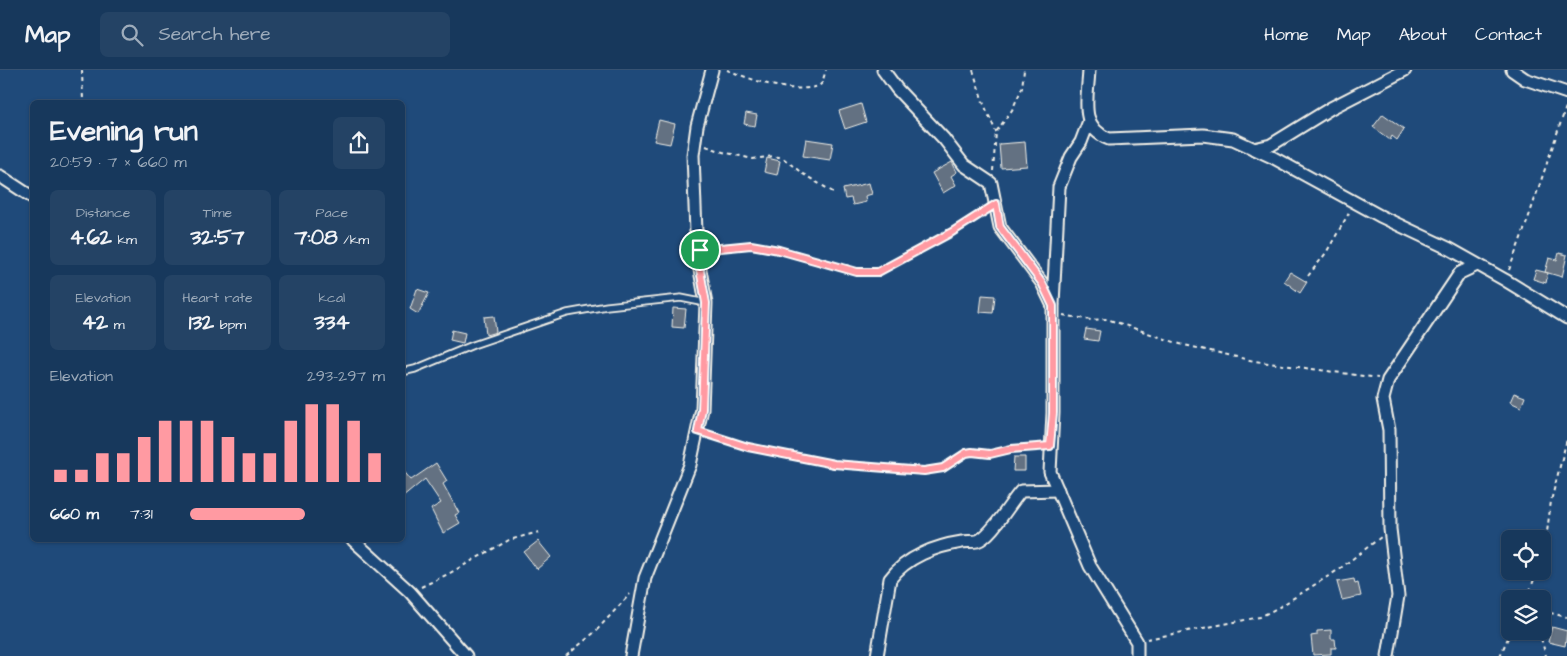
<!DOCTYPE html>
<meta charset="utf-8">
<style>
body{margin:0;font-family:"Architects Daughter",sans-serif;background:#244365;color:#f1f3f6;height:100vh;display:flex;flex-direction:column;font-size:19px;white-space:nowrap}
*{box-sizing:border-box;margin:0}
p{font-size:16px;color:#9eacbb}
.icon{flex:none;width:28px;height:28px;fill:none;stroke:currentColor;stroke-width:2;stroke-linecap:round;stroke-linejoin:round}
.map{position:relative;flex:1;overflow:hidden}
.details{position:absolute;left:30px;top:30px;width:375px;height:442px;display:flex;flex-direction:column;background:#17385c;border-radius:8px;box-shadow:0 1px 4px #0004,0 0 0 1px #365272}
.details>*{flex:none}
.controls{position:absolute;left:1501px;top:460px;display:grid;gap:10px}
.controls a{display:grid;place-items:center;width:50px;height:50px;border-radius:8px;background:#17385c;box-shadow:0 1px 4px #0004,0 0 0 1px #365272;font-size:25px}
.pin{position:absolute;display:grid;place-items:center;width:42px;height:42px;color:#fff;margin:-21px;border:2px solid #fff;border-radius:50%;box-shadow:0 1px 5px #0007}
.round{display:grid;place-items:center;flex:none;width:52px;height:52px;border-radius:8px;background:#244365}
.head{display:flex;align-items:center;justify-content:space-between;height:85px;padding:0 20px}
h1{font-size:28px;font-weight:700;line-height:38px}
.figures{display:grid;grid-template-columns:repeat(3,1fr);gap:8px;height:85px;padding:5px 20px}
.figures div{display:grid;align-content:center;border-radius:8px;background:#244365;text-align:center}
.figures b{font-size:21px;font-weight:700}
.figures small{font-size:14px;font-weight:400}
.figures p{font-size:14px}
.chart{height:140px;padding:10px 20px}
.chart p{display:flex;justify-content:space-between}
.chart svg{width:100%;height:90px;margin-top:5px;stroke:#ff9aa2;stroke-width:6}
ul{padding:0 20px;list-style:none;font-size:16px}
li{display:grid;grid-template-columns:80px 60px 1fr;align-items:center;height:38px}
li i{height:12px;border-radius:6px;background:#ff9aa2}
header{display:flex;align-items:center;gap:30px;box-sizing:border-box;height:70px;padding:0 25px;background:#17385c;border-bottom:1px solid #365272}
header strong{font-size:24px}
nav{display:flex;gap:28px;margin-inline-start:auto;font-size:18px}
.search{width:350px;height:45px;background:#244365;display:flex;align-items:center;gap:12px;box-sizing:border-box;padding:0 18px;border-radius:8px;color:#9eacbb;font-size:19px}
.map>svg:first-child{display:block}
.building{fill:#637182;stroke:#f4f1e8}
.lines{fill:none;stroke-linecap:round;stroke-linejoin:round}
.service-casing{stroke:#f4f1e8;stroke-width:9}
.minor-casing{stroke:#f4f1e8;stroke-width:15}
.path{stroke:#f4f1e8;stroke-width:2;stroke-dasharray:4 4;stroke-linecap:butt}
.service{stroke:#1f4a7a;stroke-width:5.5}
.minor{stroke:#1f4a7a;stroke-width:11}
.route-casing{stroke:#fff;stroke-width:10}
.route{stroke:#ff9aa2;stroke-width:6}
</style>
<header>
<strong>Map</strong>
<div class="search"><svg class="icon" aria-label="search" viewBox="0 0 24 24"><circle cx="10" cy="10" r="6"/><path d="M15 15l6 6"/></svg>Search here</div>
<nav><a>Home</a><a>Map</a><a>About</a><a>Contact</a></nav>
</header>
<div class="map">
<svg width="1567" height="586" viewBox="0 0 1567 586">
<rect width="100%" height="100%" fill="#1f4a7a"/>
<filter id="ink" filterUnits="userSpaceOnUse"><feTurbulence type="fractalNoise" baseFrequency=".02" numOctaves="2"/><feDisplacementMap in="SourceGraphic" scale="10" xChannelSelector="R" yChannelSelector="G"/><feConvolveMatrix kernelMatrix="1 2 1 2 8 2 1 2 1" color-interpolation-filters="sRGB"/></filter>
<g filter="url(#ink)">
<!-- building -->
<g class="building">
<polygon points="861,34 866,52 845,59 839,41"/>
<polygon points="746,43 757,45 755,56 744,54"/>
<polygon points="1383,44 1404,59 1397,70 1392,66 1390,70 1373,57"/>
<polygon points="659,50 675,54 670,74 654,71"/>
<polygon points="806,69 833,73 830,90 803,86"/>
<polygon points="1025,72 1027,96 1001,98 999,74"/>
<polygon points="767,88 780,91 777,105 764,102"/>
<polygon points="952,92 957,102 951,106 956,115 943,123 932,103"/>
<polygon points="869,113 872,124 865,126 866,132 853,135 851,128 845,129 843,119"/>
<polygon points="1559,183 1567,185 1562,207 1545,202 1549,188 1557,190"/>
<polygon points="1536,200 1548,203 1546,213 1533,209"/>
<polygon points="1290,202 1307,212 1300,223 1284,211"/>
<polygon points="417,219 429,223 418,244 410,239"/>
<polygon points="982,225 995,226 993,243 980,242"/>
<polygon points="673,238 686,239 684,258 672,257"/>
<polygon points="494,246 496,262 486,265 484,247"/>
<polygon points="1086,259 1100,261 1098,271 1084,269"/>
<polygon points="452,260 465,263 463,273 450,270"/>
<polygon points="1514,323 1525,327 1521,337 1510,332"/>
<polygon points="1014,387 1025,387 1025,401 1013,401"/>
<polygon points="436,393 447,411 443,414 459,443 455,445 460,453 443,463 431,439 441,433 425,409 402,428 402,399 411,410"/>
<polygon points="538,471 551,487 537,499 524,482"/>
<polygon points="1354,509 1355,514 1358,513 1361,526 1342,530 1337,512"/>
<polygon points="1552,557 1567,561 1565,576 1548,572"/>
<polygon points="1331,560 1331,569 1335,569 1336,578 1331,578 1331,584 1313,585 1311,566 1317,565 1317,561"/>
</g>
<g class="lines">
<!-- service casing -->
<g class="service-casing">
<polyline id="service" points="402,302 415,299 473,275 567,243 607,236 681,228 706,233"/>
</g>
<!-- minor casing -->
<g class="minor-casing">
<g id="minor">
<polyline points="883,0 897,19 944,69 964,95 991,113 1000,157 1042,213 1053,236 1053,343 1050,402 1090,496 1137,572 1137,586"/>
<path d="M1089 0C1088 27 1078 57 1109 69L1203 65 1233 69 1272 87 1380 146 1450 179 1505 210 1567 248"/>
<polyline points="1512,0 1525,9 1567,23"/>
<polyline points="1254,79 1271,75 1331,38 1405,0"/>
<polyline points="0,106 32,127"/>
<polyline points="1053,234 1059,117 1071,87 1081,72 1089,51"/>
<polyline points="353,470 410,522 466,586"/>
<polyline points="631,586 645,508 690,395 702,339 706,233 700,200 700,180 696,162 693,85 697,56 712,0"/>
<path d="M877 586 890 509C906 487 936 476 962 472 966 471 972 472 977 471 991 467 1010 433 1021 421L1058 420"/>
<polyline points="1388,586 1398,526 1390,459 1389,360 1383,329 1388,310 1460,203 1477,195"/>
</g>
</g>
<!-- path -->
<g class="path">
<polyline points="82,0 83,32"/>
<path d="M727 0C756 11 788 24 819 16L822 13 826 0"/>
<polyline points="973,0 983,32 996,62"/>
<polyline points="706,76 723,82 753,89 774,86 783,88 803,104 833,122"/>
<polyline points="993,101 996,62 1012,40 1022,18 1024,0"/>
<polyline points="710,179 751,175 779,180 857,202 878,202 952,162 985,141"/>
<polyline points="1509,200 1527,152 1567,34"/>
<polyline points="1308,206 1326,183 1349,143"/>
<polyline points="1063,245 1091,250 1107,249 1180,274 1254,291 1378,308"/>
<polyline points="707,364 748,377 833,394 924,401 943,398 966,383 972,382 990,384 1011,379 1040,377"/>
<polyline points="1542,484 1546,470 1551,431 1567,369"/>
<polyline points="421,517 450,503 509,470 539,462"/>
<polyline points="1527,529 1537,501"/>
<polyline points="1542,541 1567,547"/>
<polyline points="1539,561 1546,586"/>
<polyline points="1147,569 1260,547 1281,536 1338,500 1381,467"/>
<polyline points="566,586 595,562 630,524"/>
<polyline points="1500,586 1511,561"/>
</g>
<!-- service -->
<use href="#service" class="service"/>
<!-- minor -->
<use href="#minor" class="minor"/>
</g>
</g>
<g class="lines" filter="url(#ink)">
<!-- route casing -->
<g class="route-casing">
<polygon id="route" points="996,134 1000,157 1042,213 1053,236 1053,343 1050,376 1011,379 990,384 972,382 966,383 943,398 924,401 834,394 748,377 698,361 702,339 706,233 700,200 700,180 751,175 779,180 857,202 878,202 952,162"/>
</g>
<!-- route -->
<use href="#route" class="route"/>
</g>
</svg>
<div class="controls">
<a><svg class="icon" aria-label="locate" viewBox="0 0 24 24"><circle cx="12" cy="12" r="6"/><path d="M12 2v4M12 18v4M2 12h4M18 12h4"/></svg></a>
<a><svg class="icon" aria-label="layers" viewBox="0 0 24 24"><path d="M12 4l9 5-9 5-9-5zM3 14l9 5 9-5"/></svg></a>
</div>
<div class="pin" style="left:700px;top:180px;background:#1e9e55"><svg class="icon" aria-label="arrive" viewBox="0 0 24 24"><path d="M6 21V4h12l-3 4 3 4H6"/></svg></div>
<section class="details">
<div class="head"><div><h1>Evening run</h1><p>20:59 · 7 × 660 m</p></div><a class="round"><svg class="icon" aria-label="share" viewBox="0 0 24 24"><path d="M12 15V3M7 8l5-5 5 5M5 13v7h14v-7"/></svg></a></div>
<div class="figures">
<div><p>Distance</p><b>4.62<small> km</small></b></div>
<div><p>Time</p><b>32:57</b></div>
<div><p>Pace</p><b>7:08<small> /km</small></b></div>
</div>
<div class="figures">
<div><p>Elevation</p><b>42<small> m</small></b></div>
<div><p>Heart rate</p><b>132<small> bpm</small></b></div>
<div><p>kcal</p><b>334</b></div>
</div>
<div class="chart"><p><span>Elevation</span>293–297 m</p>
<svg viewBox="0 0 160 44" preserveAspectRatio="none"><path d="M5 44V38M15 44V38M25 44V30M35 44V30M45 44V22M55 44V14M65 44V14M75 44V14M85 44V22M95 44V30M105 44V30M115 44V14M125 44V6M135 44V6M145 44V14M155 44V30"/></svg>
</div>
<ul>
<li><b>660 m</b>7:31<i style="width:59%"></i></li>
</ul>
</section>
</div>
